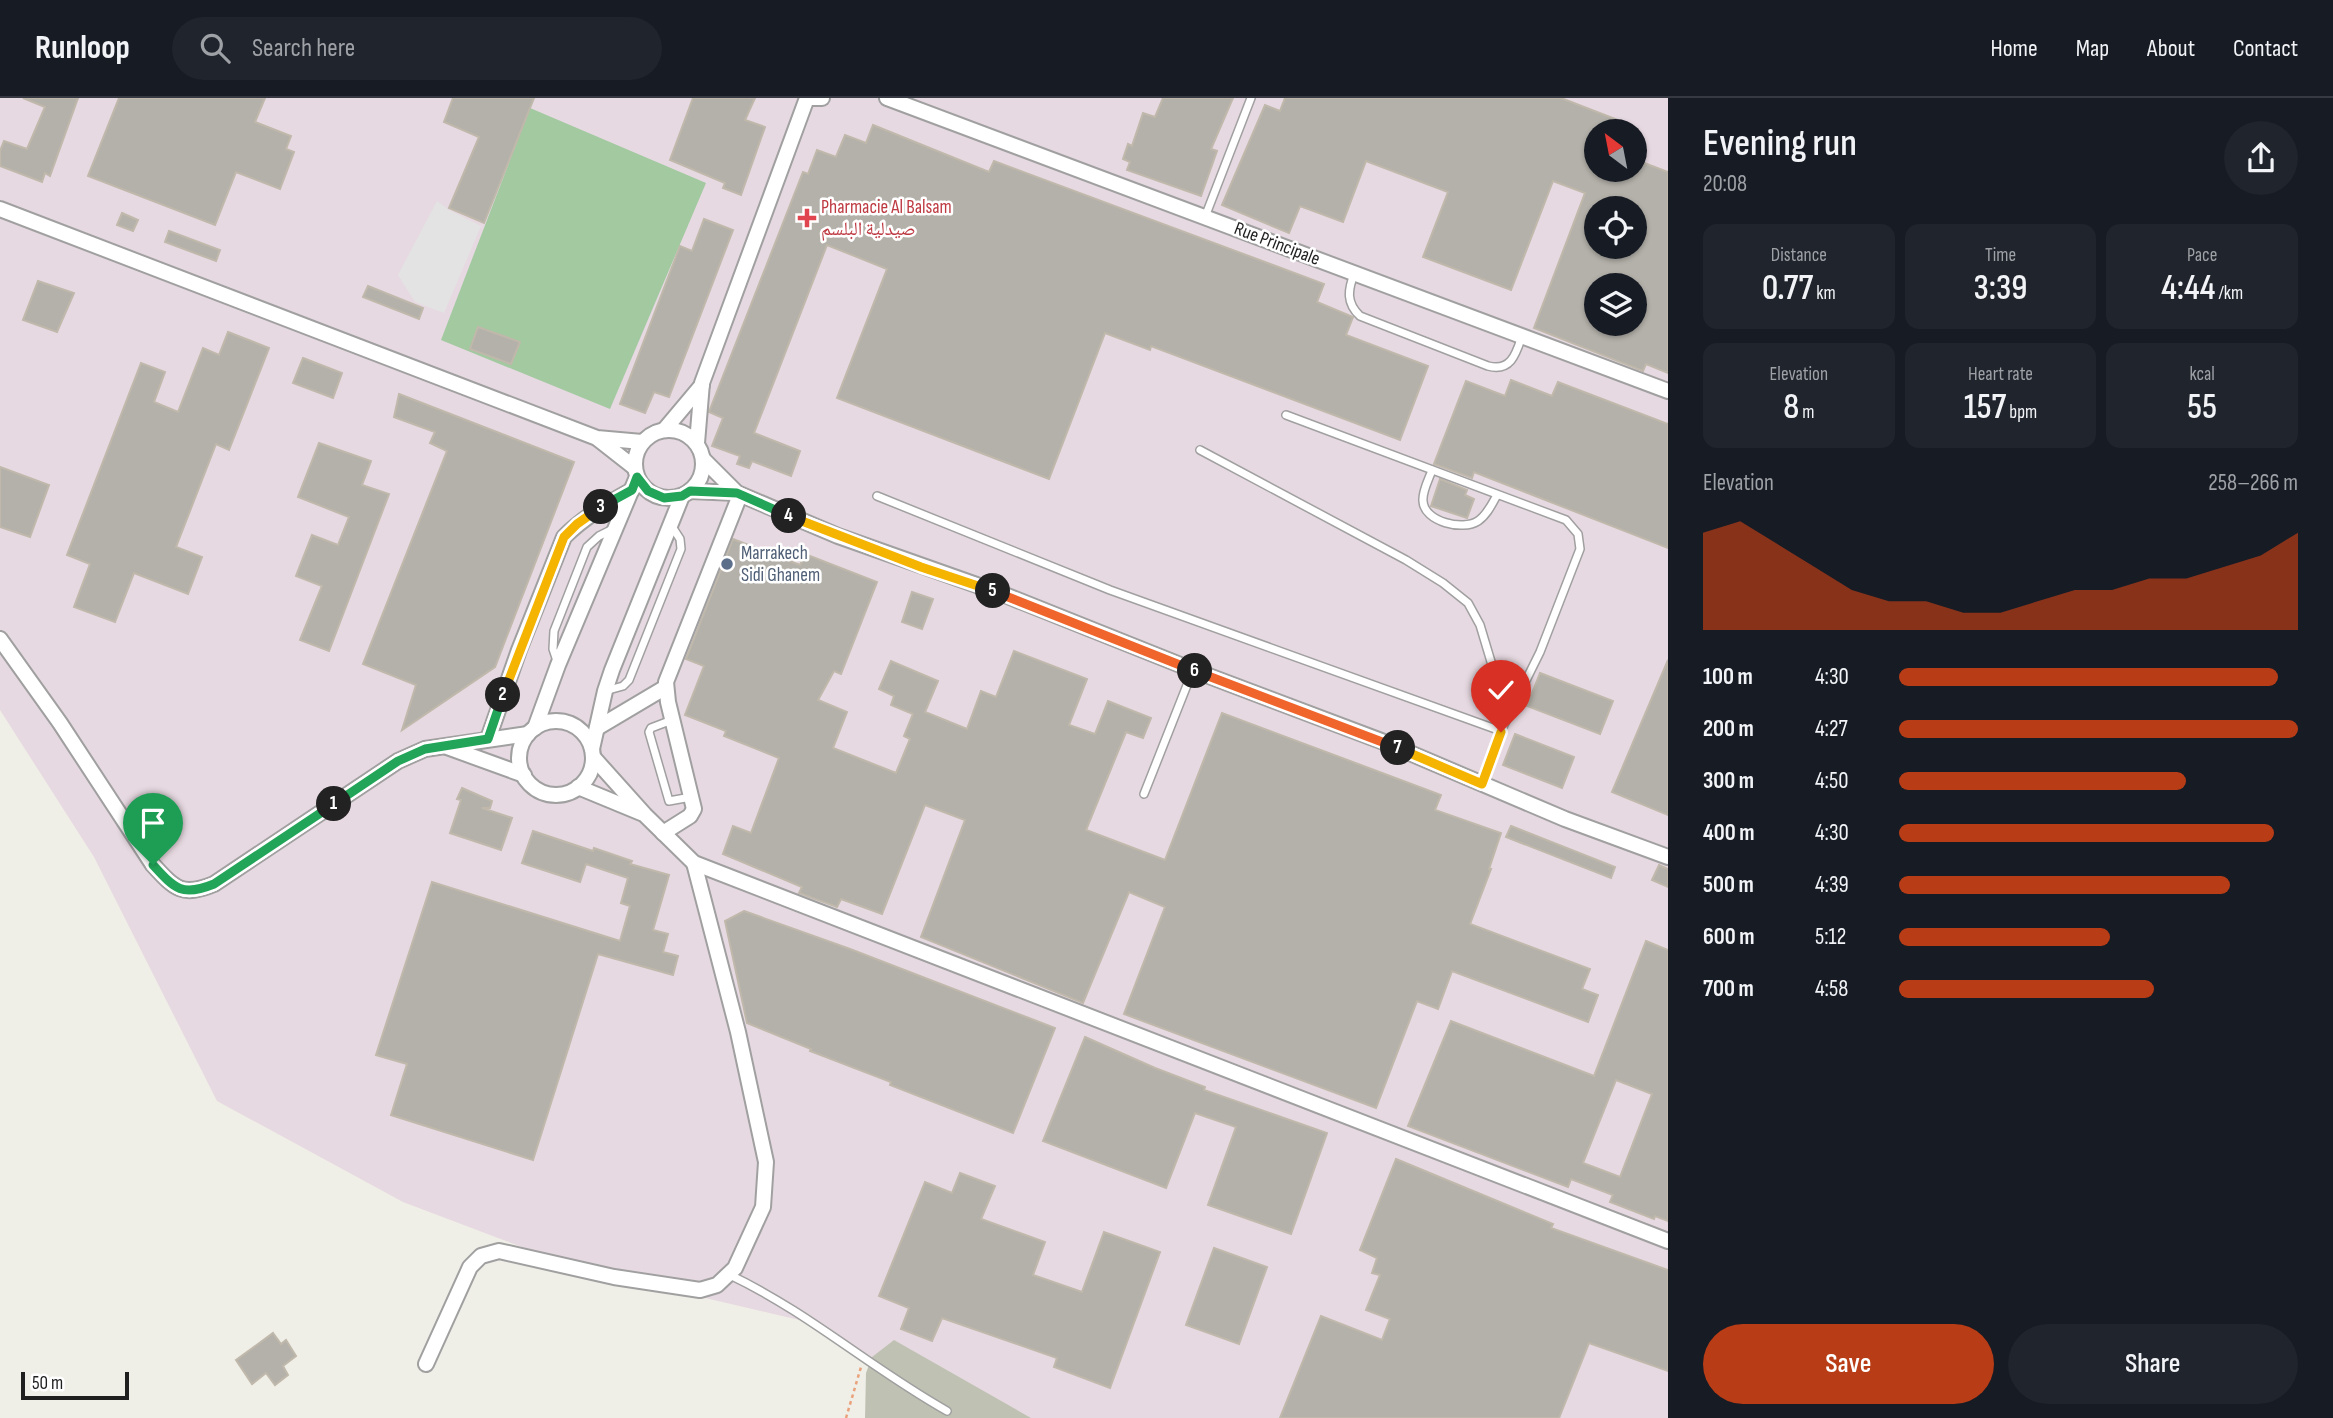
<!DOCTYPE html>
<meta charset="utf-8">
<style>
body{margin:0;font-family:"Sofia Sans Condensed","Noto Naskh Arabic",sans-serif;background:#20242c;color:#f1f3f6;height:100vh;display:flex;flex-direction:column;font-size:26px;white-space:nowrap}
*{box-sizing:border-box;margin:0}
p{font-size:23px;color:#9ea1a6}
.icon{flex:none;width:38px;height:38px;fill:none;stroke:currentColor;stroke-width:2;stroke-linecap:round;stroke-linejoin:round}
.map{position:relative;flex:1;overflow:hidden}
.side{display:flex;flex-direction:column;background:#171b24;width:665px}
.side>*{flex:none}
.needle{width:46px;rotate:328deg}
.buttons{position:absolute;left:1584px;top:21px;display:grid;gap:14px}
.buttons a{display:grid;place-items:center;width:63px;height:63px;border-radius:50%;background:#171b24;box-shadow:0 2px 5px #0004;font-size:35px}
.scale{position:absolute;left:21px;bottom:18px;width:108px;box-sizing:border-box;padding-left:7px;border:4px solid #1f1f1f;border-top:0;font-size:19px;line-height:24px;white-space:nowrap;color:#1f1f1f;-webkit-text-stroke:5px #fff;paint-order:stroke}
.pin{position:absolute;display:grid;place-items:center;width:60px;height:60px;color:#fff;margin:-72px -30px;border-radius:50% 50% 50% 0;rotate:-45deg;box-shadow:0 0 7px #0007}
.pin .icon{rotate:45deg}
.km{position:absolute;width:35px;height:35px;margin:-18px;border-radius:50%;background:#222;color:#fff;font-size:19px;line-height:35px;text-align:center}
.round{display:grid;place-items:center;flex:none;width:74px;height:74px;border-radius:37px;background:#20242c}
.headline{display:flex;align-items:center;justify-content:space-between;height:119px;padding:0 35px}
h1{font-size:38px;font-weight:600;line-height:52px}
.figures{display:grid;grid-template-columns:repeat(3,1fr);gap:10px;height:119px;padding:7px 35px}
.figures div{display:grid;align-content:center;border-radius:14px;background:#20242c;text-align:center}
.figures b{font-size:35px;font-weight:600}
.figures small{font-size:19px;font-weight:400}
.figures p{font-size:19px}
.chart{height:196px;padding:14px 35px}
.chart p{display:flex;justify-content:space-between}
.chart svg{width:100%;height:126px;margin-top:7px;fill:#b83d17;opacity:.7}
.primary-button{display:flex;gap:14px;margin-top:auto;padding:14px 35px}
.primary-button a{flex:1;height:80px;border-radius:42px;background:#b83d17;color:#fff;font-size:28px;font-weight:600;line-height:80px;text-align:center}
.primary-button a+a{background:#20242c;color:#f1f3f6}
ul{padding:0 35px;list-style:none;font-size:23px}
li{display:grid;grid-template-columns:112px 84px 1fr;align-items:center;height:52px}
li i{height:18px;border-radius:9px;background:#b83d17}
header{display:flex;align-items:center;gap:42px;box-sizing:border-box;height:98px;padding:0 35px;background:#171b24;border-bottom:2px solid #363941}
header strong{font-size:33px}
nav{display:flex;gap:38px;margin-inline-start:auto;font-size:24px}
.search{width:490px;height:63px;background:#20242c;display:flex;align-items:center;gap:18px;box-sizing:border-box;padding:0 24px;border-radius:38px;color:#9ea1a6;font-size:26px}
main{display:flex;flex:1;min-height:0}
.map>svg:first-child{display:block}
.industrial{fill:#e7d9e1;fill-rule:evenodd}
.construction{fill:#bfc2b3}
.forest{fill:#a2c9a0}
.parking{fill:#e3e3e3}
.building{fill:#b4b1aa;stroke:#bfb8ab;stroke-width:2;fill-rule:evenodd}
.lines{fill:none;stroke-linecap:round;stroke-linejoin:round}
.lane-casing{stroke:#a0a0a0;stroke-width:10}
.street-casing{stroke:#a0a0a0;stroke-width:18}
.path{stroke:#eaa27c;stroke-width:2.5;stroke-dasharray:3.5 3.5;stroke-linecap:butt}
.lane{stroke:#fff;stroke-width:7}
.street{stroke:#fff;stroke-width:14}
.split-1-casing{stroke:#fff;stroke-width:14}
.split-2-casing{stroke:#fff;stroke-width:14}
.split-3-casing{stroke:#fff;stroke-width:14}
.split-4-casing{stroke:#fff;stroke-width:14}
.split-5-casing{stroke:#fff;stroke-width:14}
.split-6-casing{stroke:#fff;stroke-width:14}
.split-7-casing{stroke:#fff;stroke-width:14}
.split-8-casing{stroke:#fff;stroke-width:14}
.split-1{stroke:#22a559;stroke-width:9}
.split-2{stroke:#22a559;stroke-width:9}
.split-3{stroke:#f5b400;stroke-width:9}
.split-4{stroke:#22a559;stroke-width:9}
.split-5{stroke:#f5b400;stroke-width:9}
.split-6{stroke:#f0652b;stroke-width:9}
.split-7{stroke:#f0652b;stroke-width:9}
.split-8{stroke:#f5b400;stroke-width:9}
.health-dot{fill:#e0444e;stroke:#fff;stroke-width:2.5}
.service-dot{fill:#5c6f8a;stroke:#fff;stroke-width:2.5}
.labels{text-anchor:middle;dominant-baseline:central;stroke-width:5;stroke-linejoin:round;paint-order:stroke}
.health-label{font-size:19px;fill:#be3a42;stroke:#fff;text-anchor:start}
.street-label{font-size:19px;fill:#1f1f1f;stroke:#fff}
.service-label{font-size:19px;fill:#4e5e75;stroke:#fff;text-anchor:start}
</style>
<header>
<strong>Runloop</strong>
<div class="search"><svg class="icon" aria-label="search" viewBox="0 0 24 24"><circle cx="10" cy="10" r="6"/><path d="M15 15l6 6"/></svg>Search here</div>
<nav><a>Home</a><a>Map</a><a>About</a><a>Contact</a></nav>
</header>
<main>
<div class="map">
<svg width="1668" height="1320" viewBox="0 0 1668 1320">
<rect width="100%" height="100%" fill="#efeee7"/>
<!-- industrial -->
<path class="industrial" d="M0 0H1668V1320H980L812 1225 577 1170 403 1104 217 1003 94 759 0 612ZM1596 33H1634V72H1596ZM1596 110H1634V149H1596ZM1596 187H1634V226H1596Z"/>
<!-- construction -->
<polygon class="construction" points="894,1242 1031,1320 865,1320 866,1275 872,1259"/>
<!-- forest -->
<polygon class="forest" points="530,10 706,85 610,311 441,242"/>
<!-- parking -->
<polygon class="parking" points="437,103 449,112 481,128 444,215 415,204 398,177"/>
<!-- building -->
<g class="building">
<polygon points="23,0 78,0 50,78 45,75 42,84 0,68 0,53 4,43 27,51 45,9"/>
<polygon points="119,0 265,0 255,24 291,38 286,51 294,54 280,91 236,74 215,127 88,78"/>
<polygon points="453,0 534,0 484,125 449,110 479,39 444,24"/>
<polygon points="693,0 755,0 745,22 765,29 741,97 723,90 725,85 670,62"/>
<polygon points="1163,0 1233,0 1211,51 1217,53 1201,98 1127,72 1130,64 1123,61 1128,46 1132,48 1143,15 1155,19"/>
<path d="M1285 0H1561L1618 22 1613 33H1596V72H1634V61L1668 74V275L1646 266 1643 273 1534 230 1585 95 1553 83 1511 192 1423 159 1448 94 1366 63 1343 124 1300 108 1289 135 1222 107 1265 7 1280 13ZM1596 110H1634V149H1596ZM1596 187H1634V226H1596Z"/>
<polygon points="873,27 989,74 994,63 1324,186 1317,204 1353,219 1346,237 1428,268 1400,342 1151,248 1150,252 1105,235 1049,381 837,300 887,171 827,147 754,335 800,353 791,378 752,363 749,370 737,366 740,358 712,348 723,320 709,314 803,74 808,76 817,52 836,59 845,37 866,45"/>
<polygon points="122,115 138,122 133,133 117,127"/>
<polygon points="704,121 733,132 669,299 654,294 645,315 620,306 680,148 692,153"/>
<polygon points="169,133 220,152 216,163 165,144"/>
<polygon points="38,183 74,195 57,234 23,222"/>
<polygon points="368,188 423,210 419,221 363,199"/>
<polygon points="478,229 520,244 511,266 470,251"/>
<polygon points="228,234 269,250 229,352 216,346 176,449 202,459 188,496 134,475 115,524 74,509 90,466 67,457 141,265 165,274 154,304 178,314 203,250 219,257"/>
<polygon points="303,260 342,275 333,300 293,285"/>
<polygon points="1511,282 1552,298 1558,284 1668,326 1668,450 1474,374 1472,380 1434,366 1466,283 1505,298"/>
<polygon points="399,296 574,364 495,569 402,632 416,587 363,566 447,353 430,345 435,334 394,319"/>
<polygon points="319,345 371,363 362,387 389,396 329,553 300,542 322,488 296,478 312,437 338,447 349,419 298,399"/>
<polygon points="0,369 49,387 30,439 0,429"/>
<polygon points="1440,381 1467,392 1465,397 1474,401 1467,420 1431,408"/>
<polygon points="733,441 800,467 805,456 877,484 841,576 834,573 818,602 847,614 833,650 896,675 910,641 904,638 913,616 891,607 894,598 879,591 891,563 938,583 925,614 967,631 981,593 996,599 1014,553 1087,581 1069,627 1095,636 1108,603 1151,620 1143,640 1126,634 1086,732 1165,762 1222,615 1441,697 1435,712 1501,735 1489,771 1491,771 1470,826 1590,871 1582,891 1598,897 1588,924 1452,873 1438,911 1417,903 1376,1010 1124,916 1165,809 1129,794 1083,905 921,839 965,722 925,707 882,816 841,801 837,809 799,795 802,789 723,756 733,728 751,735 779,660 724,638 726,633 685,617 704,568 686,561"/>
<polygon points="912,494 933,501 922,531 902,524"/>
<polygon points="1668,562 1668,717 1612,694"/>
<polygon points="1540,575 1613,603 1600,636 1527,608"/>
<polygon points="1515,636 1574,659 1562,690 1503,667"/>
<polygon points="462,690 492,703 490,710 482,710 512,720 501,752 450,735 461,702 457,701"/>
<polygon points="1511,728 1615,769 1611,780 1506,739"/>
<polygon points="533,733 593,753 594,750 632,763 630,766 669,777 653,832 668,836 663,854 678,858 673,877 598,856 533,1062 391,1017 407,966 376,957 432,784 620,843 630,808 621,805 628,780 586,766 580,784 522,765"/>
<polygon points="1659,767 1668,771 1668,789 1652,782"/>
<polygon points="744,813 850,851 1055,930 1013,1035 890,987 891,984 810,953 811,951 747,925 725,823"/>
<path d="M1646 843 1668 852V1123L1655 1118 1654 1121 1610 1104 1613 1097 1571 1081 1568 1089 1408 1028 1451 923 1594 978ZM1616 982 1652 996 1620 1079 1583 1065Z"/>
<polygon points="1085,939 1155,970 1205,989 1204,992 1327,1035 1291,1136 1208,1107 1236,1029 1195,1015 1166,1090 1043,1043"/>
<polygon points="1396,1061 1553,1126 1551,1130 1668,1172 1668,1273 1589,1245 1559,1320 1280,1320 1321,1218 1382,1242 1390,1221 1366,1212 1380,1177 1372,1175 1377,1160 1360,1152"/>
<polygon points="960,1075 995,1088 981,1121 1045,1144 1033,1177 1082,1194 1104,1134 1160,1154 1110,1290 1054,1269 1057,1260 942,1220 932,1243 901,1231 909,1210 879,1198 925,1084 952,1095"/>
<polygon points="1214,1150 1267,1169 1239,1246 1186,1227"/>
<polygon points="273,1235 281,1246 286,1242 296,1258 283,1268 288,1277 275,1287 266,1275 252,1286 236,1262"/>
</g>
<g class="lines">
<!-- lane casing -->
<g class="lane-casing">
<g id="lane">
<polyline points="1205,119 1251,0"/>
<path d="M1354 176C1348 192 1346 205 1360 218L1488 268C1511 274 1516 256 1522 238"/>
<polyline points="1286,317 1566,422 1578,436 1580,451 1540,554 1501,633 1482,686"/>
<path d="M1432 372C1429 381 1422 393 1423 403 1424 424 1463 433 1478 423 1487 417 1492 406 1497 397"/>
<polyline points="877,398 1110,492 1501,633 1498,587 1480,527 1468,505 1443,485 1406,462 1200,352"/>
<polyline points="558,566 553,551 554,533 587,449 599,438 613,431"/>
<polyline points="605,593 623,588 629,582 681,451 680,441 671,427"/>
<polyline points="672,622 651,630 649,634 669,703 691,699"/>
<polyline points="1144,696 1193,572"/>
<path d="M730 1177C808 1214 872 1271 947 1313"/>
</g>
</g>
<!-- street casing -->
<g class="street-casing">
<g id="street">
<polyline points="810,0 822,0"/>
<polyline points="887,0 1668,293"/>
<polyline points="0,111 597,340 642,344"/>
<polyline points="665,331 702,287"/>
<circle cx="669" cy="366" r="34"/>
<polyline points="598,341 635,370"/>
<polyline points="697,345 702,285 807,0"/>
<polyline points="703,361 737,395 838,438 1005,497 1193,572 1384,644 1565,721 1668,759"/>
<polyline points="690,393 737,395"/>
<path d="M0 541 60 625 153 767C175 791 182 799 214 786L398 663 425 651 528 636"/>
<circle cx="556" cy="660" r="37"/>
<polyline points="535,630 558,567 637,379"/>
<polyline points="597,630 666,589"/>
<path d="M488 641 519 552 564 439C584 419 607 406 632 392"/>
<polyline points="447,649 524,677"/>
<polyline points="592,651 605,593 612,572 682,398"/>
<polyline points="593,659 645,717 694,765 1668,1143"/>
<polyline points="578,689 641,715"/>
<polyline points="663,735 690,718 694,711 668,604 666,584 740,397"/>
<polyline points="426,1266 470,1169 481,1158 499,1153 614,1179 700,1192 717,1187 735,1170 763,1109 766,1064 738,934 694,765"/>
</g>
</g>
<!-- path -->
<polyline class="path" points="846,1320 861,1269"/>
<!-- lane -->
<use href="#lane" class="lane"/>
<!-- street -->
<use href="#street" class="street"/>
</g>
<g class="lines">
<!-- split-1 casing -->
<g class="split-1-casing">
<path id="split-1" d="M153 767C175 791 182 799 214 786L334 706"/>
</g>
<!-- split-2 casing -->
<g class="split-2-casing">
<polyline id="split-2" points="334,706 398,663 425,651 488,641 503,597"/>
</g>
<!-- split-3 casing -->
<g class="split-3-casing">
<polyline id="split-3" points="503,597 564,439 577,426 601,409"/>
</g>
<!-- split-4 casing -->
<g class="split-4-casing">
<polyline id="split-4" points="601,409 632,392 637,379 648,393 664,400 682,398 690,393 737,395 789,418"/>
</g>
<!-- split-5 casing -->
<g class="split-5-casing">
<polyline id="split-5" points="789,418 921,469 993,493"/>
</g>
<!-- split-6 casing -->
<g class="split-6-casing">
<polyline id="split-6" points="993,493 1195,573"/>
</g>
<!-- split-7 casing -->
<g class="split-7-casing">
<polyline id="split-7" points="1195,573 1398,650"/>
</g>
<!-- split-8 casing -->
<g class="split-8-casing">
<polyline id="split-8" points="1398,650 1482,686 1501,634"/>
</g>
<!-- split-1 -->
<use href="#split-1" class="split-1"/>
<!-- split-2 -->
<use href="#split-2" class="split-2"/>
<!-- split-3 -->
<use href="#split-3" class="split-3"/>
<!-- split-4 -->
<use href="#split-4" class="split-4"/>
<!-- split-5 -->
<use href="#split-5" class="split-5"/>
<!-- split-6 -->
<use href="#split-6" class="split-6"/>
<!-- split-7 -->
<use href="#split-7" class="split-7"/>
<!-- split-8 -->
<use href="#split-8" class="split-8"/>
</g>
<!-- markers -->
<path class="health-dot" d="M803.5 109.5h7v7h7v7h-7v7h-7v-7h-7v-7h7z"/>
<circle class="service-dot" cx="727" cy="466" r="7"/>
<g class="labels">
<!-- health labels -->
<g class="health-label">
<text x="821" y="109">Pharmacie Al Balsam<tspan x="821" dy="22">صيدلية البلسم</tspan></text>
</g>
<!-- street labels -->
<g class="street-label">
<text transform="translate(1277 146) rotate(21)">Rue Principale</text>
</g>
<!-- service labels -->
<g class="service-label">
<text x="741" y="455">Marrakech<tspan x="741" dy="22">Sidi Ghanem</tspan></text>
</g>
</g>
</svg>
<div class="buttons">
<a><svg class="needle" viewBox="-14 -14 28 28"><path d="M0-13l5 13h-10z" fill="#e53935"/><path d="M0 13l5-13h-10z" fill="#9ea1a6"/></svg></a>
<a><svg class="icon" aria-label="locate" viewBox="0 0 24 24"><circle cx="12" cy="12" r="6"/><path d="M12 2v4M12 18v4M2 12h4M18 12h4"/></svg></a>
<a><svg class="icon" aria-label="layers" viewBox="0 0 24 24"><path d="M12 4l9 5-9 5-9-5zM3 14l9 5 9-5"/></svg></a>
</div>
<div class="scale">50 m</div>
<div class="pin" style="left:153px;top:767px;background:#1e9e55"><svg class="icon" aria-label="arrive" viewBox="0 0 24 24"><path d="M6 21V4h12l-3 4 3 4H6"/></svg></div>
<div class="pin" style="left:1501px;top:634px;background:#d93025"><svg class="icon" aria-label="check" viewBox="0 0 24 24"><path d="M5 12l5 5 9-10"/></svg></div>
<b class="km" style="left:334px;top:706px">1</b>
<b class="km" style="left:503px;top:597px">2</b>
<b class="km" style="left:601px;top:409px">3</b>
<b class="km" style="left:789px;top:418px">4</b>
<b class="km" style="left:993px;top:493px">5</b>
<b class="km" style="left:1195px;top:573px">6</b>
<b class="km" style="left:1398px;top:650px">7</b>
</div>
<section class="side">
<div class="headline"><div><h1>Evening run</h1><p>20:08</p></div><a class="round"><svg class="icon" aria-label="share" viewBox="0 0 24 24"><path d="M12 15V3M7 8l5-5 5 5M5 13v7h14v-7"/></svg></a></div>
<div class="figures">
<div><p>Distance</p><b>0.77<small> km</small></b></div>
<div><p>Time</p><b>3:39</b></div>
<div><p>Pace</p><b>4:44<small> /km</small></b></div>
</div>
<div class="figures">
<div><p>Elevation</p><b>8<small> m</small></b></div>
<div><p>Heart rate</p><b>157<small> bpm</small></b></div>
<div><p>kcal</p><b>55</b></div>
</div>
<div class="chart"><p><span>Elevation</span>258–266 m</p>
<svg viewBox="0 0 160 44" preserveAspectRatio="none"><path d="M0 44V10L10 6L20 14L30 22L40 30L50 34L60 34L70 38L80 38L90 34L100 30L110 30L120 26L130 26L140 22L150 18L160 10V44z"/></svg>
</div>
<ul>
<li><b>100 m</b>4:30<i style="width:95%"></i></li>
<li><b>200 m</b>4:27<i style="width:100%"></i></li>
<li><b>300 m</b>4:50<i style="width:72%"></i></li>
<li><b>400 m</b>4:30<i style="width:94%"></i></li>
<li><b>500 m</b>4:39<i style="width:83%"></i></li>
<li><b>600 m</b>5:12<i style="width:53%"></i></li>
<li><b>700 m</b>4:58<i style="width:64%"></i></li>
</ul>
<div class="primary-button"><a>Save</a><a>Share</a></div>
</section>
</main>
